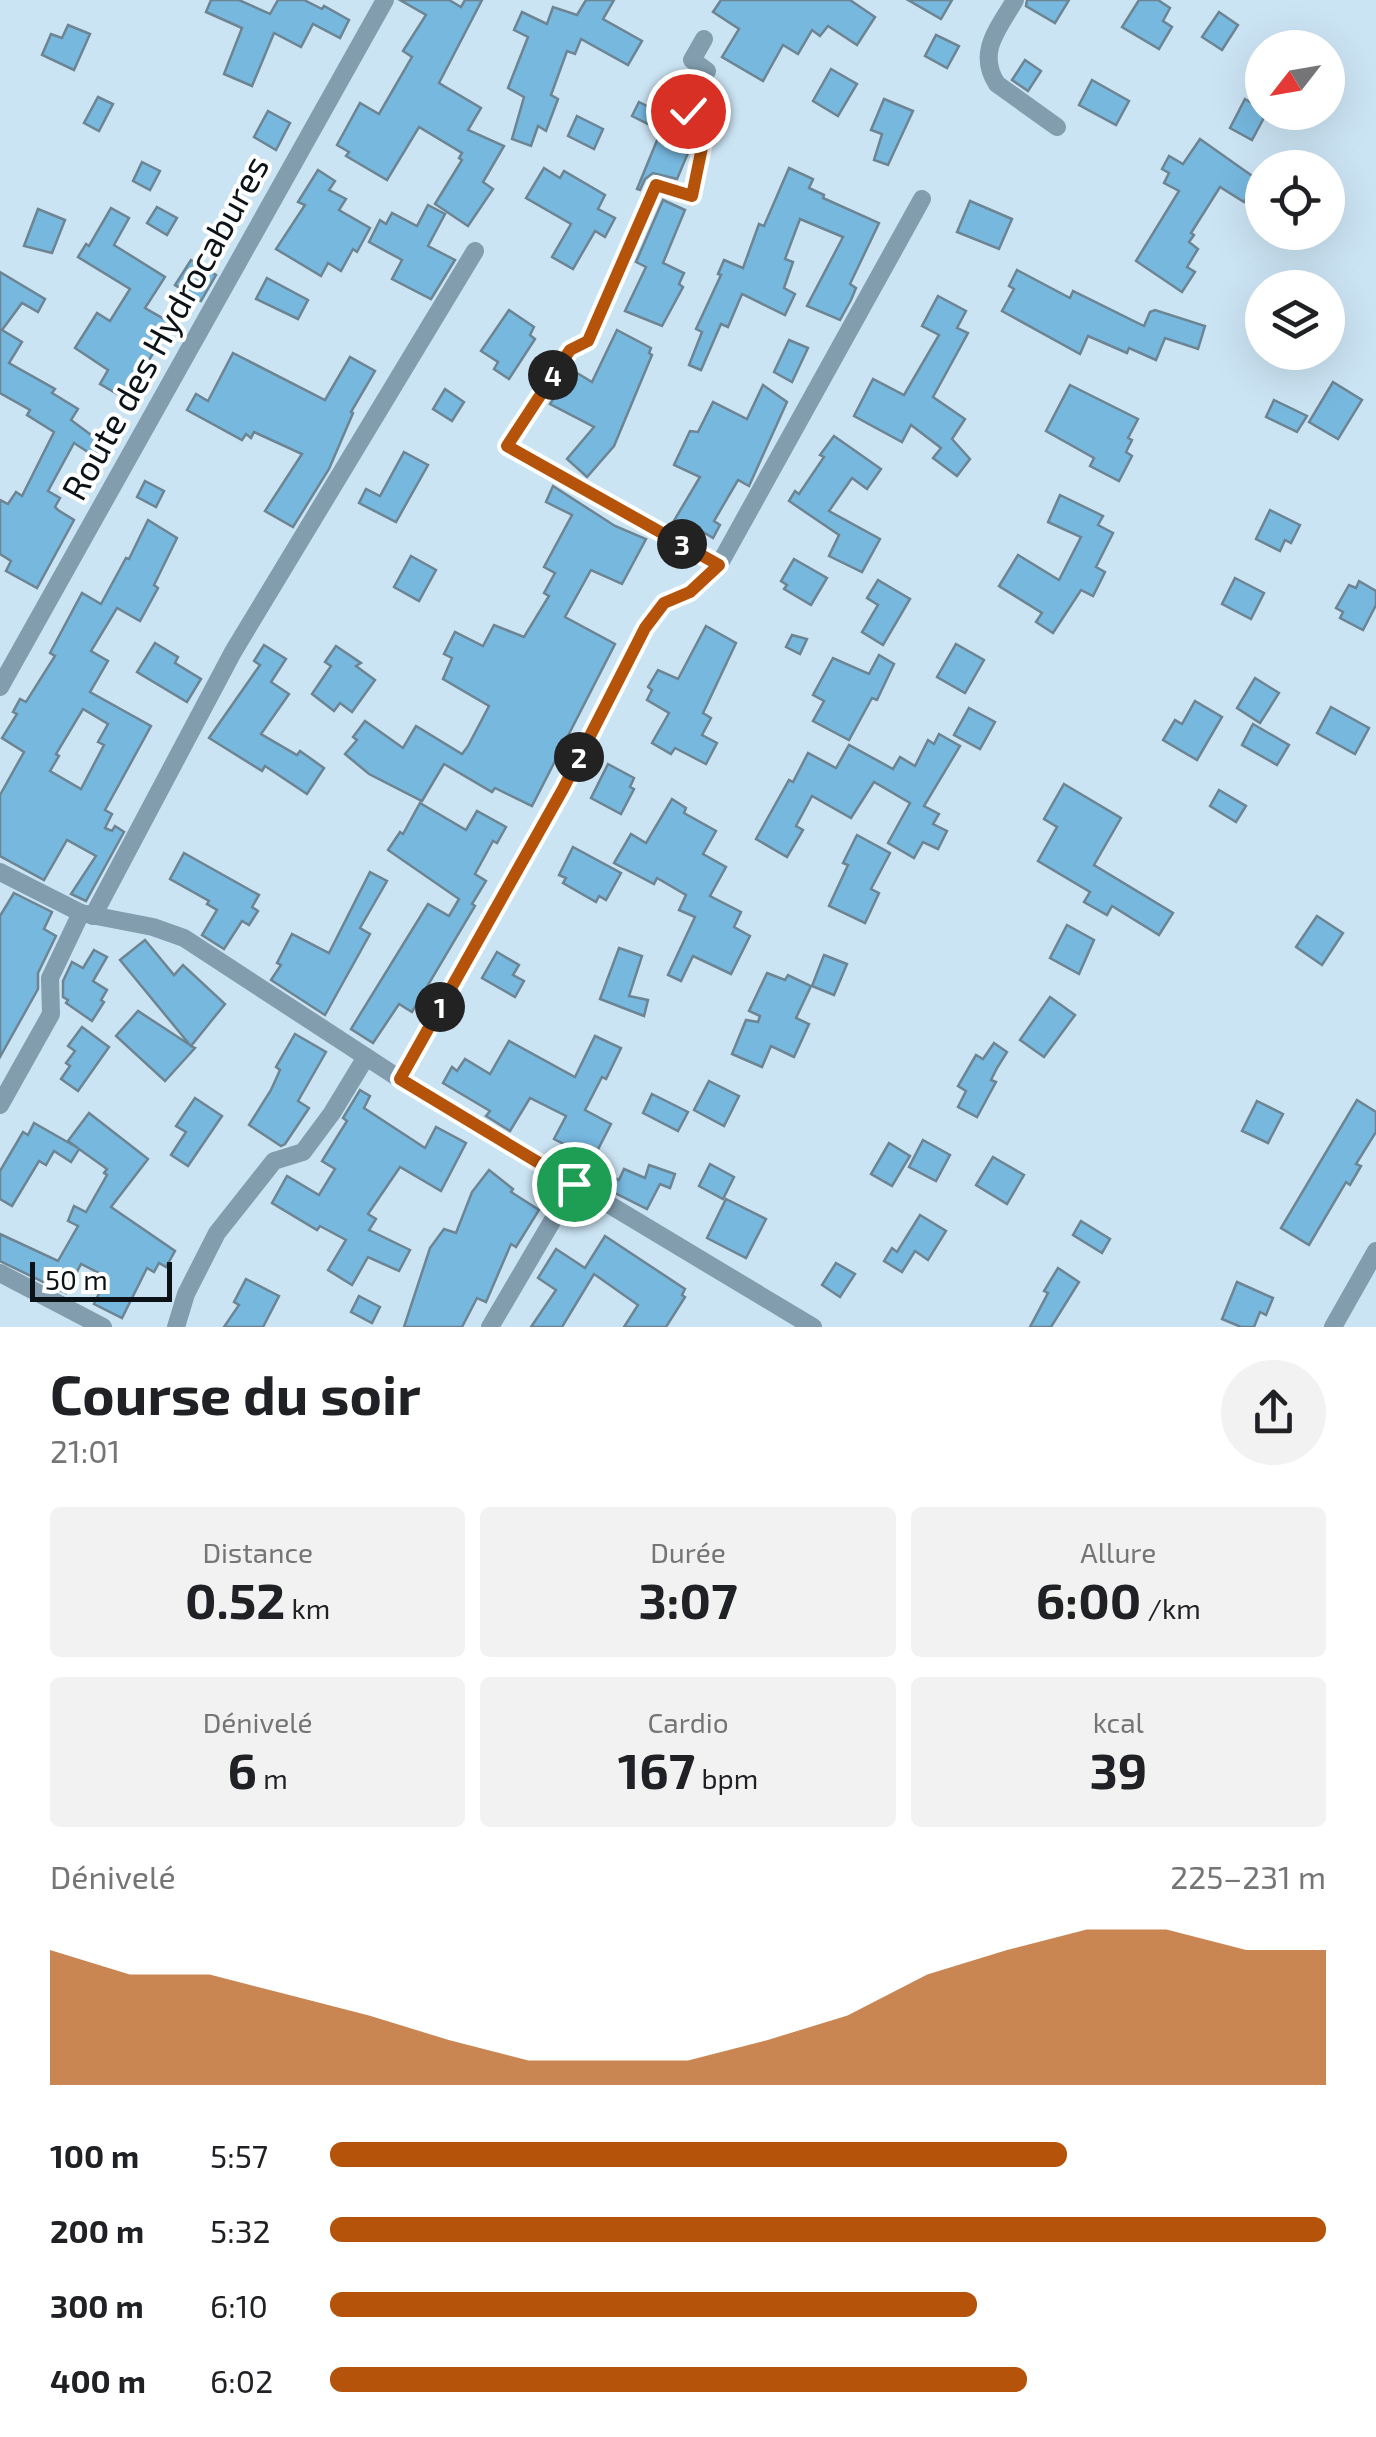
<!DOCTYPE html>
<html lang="fr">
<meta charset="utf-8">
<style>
body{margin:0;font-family:"Exo 2",sans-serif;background:#f2f2f2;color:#202124;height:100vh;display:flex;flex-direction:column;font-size:38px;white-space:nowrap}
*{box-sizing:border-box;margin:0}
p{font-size:32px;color:#757577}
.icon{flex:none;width:55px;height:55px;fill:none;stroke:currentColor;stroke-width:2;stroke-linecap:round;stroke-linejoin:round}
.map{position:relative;height:1327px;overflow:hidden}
.drawer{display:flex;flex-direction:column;background:#fff;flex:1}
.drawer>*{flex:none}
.needle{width:65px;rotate:239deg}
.tools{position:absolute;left:1245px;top:30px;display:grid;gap:20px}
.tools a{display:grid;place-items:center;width:100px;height:100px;border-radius:50%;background:#fff;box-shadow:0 10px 40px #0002;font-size:50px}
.scale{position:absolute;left:30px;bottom:25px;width:142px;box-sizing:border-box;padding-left:10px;border:5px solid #0b1319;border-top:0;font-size:28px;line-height:35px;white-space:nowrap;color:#0b1319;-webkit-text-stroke:8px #fff;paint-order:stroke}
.pin{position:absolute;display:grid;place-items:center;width:85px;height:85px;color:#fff;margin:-42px;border:5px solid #fff;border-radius:50%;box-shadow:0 2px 10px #0007}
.km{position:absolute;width:50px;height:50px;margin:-25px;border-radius:50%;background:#222;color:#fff;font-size:28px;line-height:50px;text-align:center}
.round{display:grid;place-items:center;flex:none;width:105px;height:105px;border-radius:52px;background:#f2f2f2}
.overview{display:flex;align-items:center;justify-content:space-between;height:170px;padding:0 50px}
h1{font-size:55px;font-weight:700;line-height:75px}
.figures{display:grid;grid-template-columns:repeat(3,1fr);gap:15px;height:170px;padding:10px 50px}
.figures div{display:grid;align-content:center;border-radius:10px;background:#f2f2f2;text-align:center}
.figures b{font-size:50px;font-weight:700}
.figures small{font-size:28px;font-weight:400}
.figures p{font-size:28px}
.chart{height:280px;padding:20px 50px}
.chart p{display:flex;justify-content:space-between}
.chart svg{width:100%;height:180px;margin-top:10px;fill:#b45309;opacity:.7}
ul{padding:0 50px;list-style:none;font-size:32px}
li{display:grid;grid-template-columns:160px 120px 1fr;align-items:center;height:75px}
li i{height:25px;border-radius:12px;background:#b45309}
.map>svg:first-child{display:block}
.building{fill:#77b8df;stroke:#6d8493;stroke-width:2.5;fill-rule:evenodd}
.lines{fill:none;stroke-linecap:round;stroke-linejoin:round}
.street{stroke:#829dae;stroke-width:18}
.route-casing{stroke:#fff;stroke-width:20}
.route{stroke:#b45309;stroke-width:12}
.labels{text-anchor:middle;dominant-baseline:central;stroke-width:8;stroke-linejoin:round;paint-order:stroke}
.street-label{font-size:35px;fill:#0b1319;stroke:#fff}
</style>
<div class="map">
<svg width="1376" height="1327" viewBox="0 0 1376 1327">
<rect width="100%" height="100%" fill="#cbe4f4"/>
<!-- building -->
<g class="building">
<polygon points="211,0 239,0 270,14 278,0 304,0 322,9 324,6 349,20 340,38 313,24 301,47 274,33 252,86 224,74 242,28 206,12"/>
<polygon points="400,0 449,0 461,7 465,0 482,0 439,83 481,108 468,130 504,146 483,182 493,189 468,226 435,204 462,160 459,158 462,153 419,127 387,180 346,156 349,152 337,145 360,103 379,114 412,57 403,51 426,15"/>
<polygon points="586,0 614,0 603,19 642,41 628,65 581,39 575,54 567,51 551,95 558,99 546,131 538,126 531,146 512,139 524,97 508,88 528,37 514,30 522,12 547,24 553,7 577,15"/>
<polygon points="721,0 850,0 875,17 857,45 828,26 820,36 812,30 798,54 783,45 763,81 722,57 739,29 713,12"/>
<polygon points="908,0 952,0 941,19"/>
<polygon points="1027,0 1069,0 1055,23 1026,6"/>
<polygon points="1139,0 1158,0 1170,8 1163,21 1172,27 1159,49 1122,27"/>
<polygon points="1219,12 1238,25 1222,50 1202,37"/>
<polygon points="68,25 90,34 74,70 42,55 51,34 62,38"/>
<polygon points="936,35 959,46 947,68 925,56"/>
<polygon points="1025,60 1041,71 1028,91 1012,80"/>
<polygon points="831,69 857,84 838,116 813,101"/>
<polygon points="1092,80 1129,101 1116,125 1079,105"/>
<polygon points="98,97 113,104 99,131 84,123"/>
<polygon points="884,99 913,111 888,165 874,160 882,134 871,130"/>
<polygon points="1245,99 1267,112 1252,140 1230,128"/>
<polygon points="639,102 663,114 656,128 632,116"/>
<polygon points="268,111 290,123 276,150 254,137"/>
<polygon points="577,116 603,129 594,149 568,136"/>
<polygon points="665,121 692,132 688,153 677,179 653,173 645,179 640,190 637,189"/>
<polygon points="1200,139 1258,180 1244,202 1220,187 1191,233 1194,235 1189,242 1198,249 1187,267 1195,272 1182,292 1136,261 1179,191 1164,183 1169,173 1162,169 1169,156 1183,164"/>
<polygon points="142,162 160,171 150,190 133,181"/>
<polygon points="544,168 560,178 564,171 605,195 598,209 615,218 605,237 595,231 573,269 552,257 571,224 526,198"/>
<polygon points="789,168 813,179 809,188 824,195 823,198 879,223 850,284 856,288 851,300 840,320 807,306 843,237 800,219 785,259 793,262 784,288 795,294 785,315 742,294 728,327 721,324 701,370 689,365 702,332 696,329 721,275 718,274 724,260 743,268 759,224 764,226"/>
<polygon points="318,170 335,181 329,190 346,199 339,210 370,228 357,252 353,249 341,271 328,263 321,276 276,249 305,205 298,202"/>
<polygon points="663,200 685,210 663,263 684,273 679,284 683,287 662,326 625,311 646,267 636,262"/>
<polygon points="970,201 1012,219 999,249 957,232"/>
<polygon points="428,205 445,214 428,246 455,260 431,299 392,279 402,260 369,242 380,220 386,224 392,213 417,226"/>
<polygon points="157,207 177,218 167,235 147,223"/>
<polygon points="111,208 129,218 114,245 165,277 145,308 171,323 126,399 100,384 108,370 75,348 97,313 110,321 130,289 78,257 86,244 89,246"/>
<polygon points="38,209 65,220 52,253 24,246"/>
<polygon points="191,260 216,275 201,301 175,285"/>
<polygon points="1017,270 1070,298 1073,291 1144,326 1150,312 1155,310 1205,326 1198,349 1165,338 1156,360 1129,348 1127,353 1088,336 1080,354 1002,311 1014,289 1009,286"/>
<polygon points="0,272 45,299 38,312 22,303 2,330 22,342 9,363 55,389 52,393 78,409 71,420 102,443 94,456 74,443 48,491 60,498 55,507 58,510 74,520 37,588 6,571 11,561 0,554 0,500 8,504 16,492 22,496 54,432 27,415 30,410 0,393"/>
<polygon points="267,278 308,300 298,319 256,299"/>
<polygon points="938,296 966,311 957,328 968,333 933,397 965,419 952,439 970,459 957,476 933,458 941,448 911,425 902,442 854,416 873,379 904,395 939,335 922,326"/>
<polygon points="509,310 534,327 530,335 535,339 509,379 494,369 498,362 481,351"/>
<polygon points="617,330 651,348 649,353 652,355 614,446 587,477 567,459 594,427 550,404 572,370 592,382"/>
<polygon points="789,340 808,348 792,382 774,372"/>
<polygon points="233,353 325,400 350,357 375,371 351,412 353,413 329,469 293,527 265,511 302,454 254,432 251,438 246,434 242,440 187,410 196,394 208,401"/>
<polygon points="1333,382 1362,400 1338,439 1309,422"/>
<polygon points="763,385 787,402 749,486 738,480 714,521 720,525 713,538 690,524 685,532 672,524 700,477 674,465 690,431 698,432 713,402 747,419"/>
<polygon points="1070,385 1138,419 1128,438 1132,440 1126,452 1132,456 1119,481 1090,466 1094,458 1046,431"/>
<polygon points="445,389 464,402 452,421 433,409"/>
<polygon points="1274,400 1307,416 1297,432 1266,417"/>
<polygon points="834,436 881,469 867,489 852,478 829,511 880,539 862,572 829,556 839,535 789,501 795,491 799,494 824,457 820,455"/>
<polygon points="404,452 428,465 396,522 359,503 366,489 380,496"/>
<polygon points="145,481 164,491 156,507 137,497"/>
<polygon points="553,486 615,526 646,539 622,584 591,570 565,617 615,644 532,806 495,788 492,792 444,764 422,801 369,774 345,754 357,740 353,737 365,721 403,748 416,726 462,754 468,746 489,706 443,679 452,658 444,654 455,632 483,646 494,625 524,637 549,596 544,593 555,573 544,567 572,515 546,502"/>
<polygon points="1060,495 1103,516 1098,525 1113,533 1096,567 1105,572 1093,596 1081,590 1053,633 1036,622 1042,613 999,586 1018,555 1059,580 1081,537 1048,522"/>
<polygon points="1270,510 1300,525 1291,543 1285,540 1280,551 1256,539"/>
<path d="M148 520 177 538 154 585 158 588 140 621 117 608 91 651 108 661 90 692 151 726 105 810 112 814 105 828 112 831 115 826 124 832 86 901 71 894 96 856 67 840 44 880 0 856V795L24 752 2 738 17 714 13 712 20 699 26 702 55 656 50 653 82 593 101 604 126 558 129 559ZM83 709 108 724 98 742 104 745 81 789 50 771 59 756 56 754Z"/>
<polygon points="411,556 436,570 419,601 394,587"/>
<polygon points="794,559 827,578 811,605 784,589 787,585 781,581"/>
<polygon points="1235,578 1264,593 1251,619 1222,604"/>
<polygon points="878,580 910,599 883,645 862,632 878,605 867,598"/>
<polygon points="1359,581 1376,591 1376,605 1363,630 1340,618 1343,612 1336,608 1349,585 1356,588"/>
<polygon points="706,626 736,643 703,713 711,718 702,735 717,743 706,764 675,748 671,754 652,743 669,713 647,700 652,690 648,687 658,670 678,679"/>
<polygon points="792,635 807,639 800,654 786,647"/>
<polygon points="155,643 178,657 175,663 201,679 187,702 137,672"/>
<polygon points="956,644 984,660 965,693 937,677"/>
<polygon points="264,645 286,659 271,682 289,694 261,734 297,755 300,751 324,768 307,794 265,766 262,771 209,738 260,665 254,661"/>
<polygon points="336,646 361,663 356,666 375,680 352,712 340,703 334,711 312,694 331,666 325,662"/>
<polygon points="879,655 894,664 877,700 872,698 849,740 813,721 824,701 813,695 833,658 869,674"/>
<polygon points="1255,678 1279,693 1260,723 1237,708"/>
<polygon points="1195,701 1222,717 1197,760 1163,740 1175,720 1182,724"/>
<polygon points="1331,707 1369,728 1355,754 1317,733"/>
<polygon points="969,708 995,722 980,749 954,735"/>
<polygon points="1253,724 1289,745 1277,765 1242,745"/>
<polygon points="939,734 960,746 924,806 939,814 933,824 947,831 938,849 923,842 914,858 888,843 910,803 874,782 851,818 812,796 796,826 803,830 787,857 756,839 789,780 793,782 808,753 836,768 849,745 893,769 900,757 915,766 928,740 934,744"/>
<polygon points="608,764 634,778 630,787 634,789 621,814 591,798"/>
<polygon points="1064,784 1121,818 1094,865 1173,913 1159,935 1112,906 1107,915 1084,902 1090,892 1038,861 1057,827 1044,819"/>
<polygon points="1219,790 1246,806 1236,822 1210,806"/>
<polygon points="672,799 686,808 684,813 716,831 703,854 726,867 710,896 741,912 734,927 750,936 731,974 693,956 681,981 668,975 695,917 679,910 686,895 657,878 654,884 614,863 631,834 646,843"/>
<polygon points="420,803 466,830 477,811 506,827 497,843 493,841 475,874 486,881 472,904 475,906 412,1012 399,1004 373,1043 351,1029 428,904 449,916 459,899 388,850 400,832 403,834"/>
<polygon points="857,835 890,853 871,889 879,893 865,923 829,906 848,865 843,863"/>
<polygon points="573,847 621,873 606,900 599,896 596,902 563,883 566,878 559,875"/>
<polygon points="184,853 259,895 252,907 258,911 249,925 242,921 224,949 202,935 217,910 207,904 209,901 170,879"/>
<polygon points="370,872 387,881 360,928 370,934 325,1015 271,980 281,965 277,963 292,934 329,953"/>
<polygon points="14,893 52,912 44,929 56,936 38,973 38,989 0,1057 0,916"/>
<polygon points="1317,916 1343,933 1322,965 1296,947"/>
<polygon points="1067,925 1094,940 1079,974 1050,958"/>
<polygon points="145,940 174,975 183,965 225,1004 191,1046 195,1048 165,1081 116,1036 138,1011 190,1045 120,960"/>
<polygon points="619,948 642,956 629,996 648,1000 644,1016 600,999"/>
<polygon points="94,950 107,957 93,981 107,990 101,1000 104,1002 92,1021 66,1003 68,1000 63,997 63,981 72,962 83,968"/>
<polygon points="497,952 519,965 513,975 524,981 515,997 482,978"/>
<polygon points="824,955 847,964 834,995 812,986"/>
<polygon points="767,973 785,980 788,975 811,986 796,1018 809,1024 794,1057 771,1046 762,1067 732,1054 746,1020 758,1022 760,1016 749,1011"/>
<polygon points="1050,997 1075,1015 1044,1057 1020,1040"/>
<polygon points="82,1027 109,1047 78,1091 61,1079 70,1066 66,1063 75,1051 68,1046"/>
<polygon points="295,1034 326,1052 298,1101 309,1108 285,1144 281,1146 249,1125 271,1090 280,1070 276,1067"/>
<polygon points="595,1036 621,1048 606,1079 602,1077 585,1110 611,1124 593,1159 554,1139 566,1116 530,1098 510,1131 486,1116 490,1111 443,1083 452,1067 457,1071 465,1059 490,1074 509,1041 575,1077"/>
<polygon points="994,1043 1007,1052 997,1068 991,1080 996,1082 977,1117 958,1107 966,1091 958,1086 976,1055 983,1059"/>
<polygon points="709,1081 739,1096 724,1126 694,1110"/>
<polygon points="360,1090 370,1096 364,1108 425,1148 436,1127 466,1143 441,1191 400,1167 368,1214 376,1219 369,1230 410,1250 399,1271 368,1257 352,1285 328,1270 346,1240 320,1226 317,1230 272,1203 287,1176 319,1195 335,1169 322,1161 347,1121 343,1118"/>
<polygon points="652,1094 688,1112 678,1131 643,1113"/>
<polygon points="195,1098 222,1116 188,1166 171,1155 186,1132 176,1126"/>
<polygon points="1357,1100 1376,1112 1376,1132 1356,1164 1361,1166 1350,1185 1346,1182 1309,1245 1281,1228"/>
<polygon points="1257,1101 1283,1114 1268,1143 1242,1131"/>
<polygon points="89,1113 148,1159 111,1207 175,1251 166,1267 159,1263 154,1272 147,1268 122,1318 94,1304 107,1277 81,1264 66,1293 0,1261 0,1234 58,1261 78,1226 68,1221 74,1206 86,1212 107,1175 104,1173 107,1169 79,1149 71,1162 54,1151 46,1165 39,1161 12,1206 0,1199 0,1171 23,1132 28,1135 34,1123 78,1148 68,1141"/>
<polygon points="923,1140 950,1155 936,1181 909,1167"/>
<polygon points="889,1143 910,1156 892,1186 871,1174"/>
<polygon points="993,1157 1024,1175 1007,1204 976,1185"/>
<polygon points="710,1164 734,1177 723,1199 699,1186"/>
<polygon points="649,1165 675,1174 670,1188 660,1184 647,1209 605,1188 611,1176 619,1180 624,1169 645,1178"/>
<polygon points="489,1170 513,1189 511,1192 539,1210 516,1247 511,1244 486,1302 477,1298 462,1327 404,1327 430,1248 444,1229 456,1233 472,1192"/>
<polygon points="726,1199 766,1219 746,1258 707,1238"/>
<polygon points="920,1215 946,1231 928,1260 915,1251 902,1272 884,1261 892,1248 897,1252"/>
<polygon points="1081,1221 1110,1239 1102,1253 1073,1235"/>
<polygon points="605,1236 685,1289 682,1295 685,1297 666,1327 624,1327 638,1305 594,1274 562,1327 531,1327 556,1290 538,1278 556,1249 585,1268"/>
<polygon points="836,1263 855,1274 840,1297 822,1285"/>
<polygon points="1058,1268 1079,1282 1051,1327 1030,1327 1048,1293 1044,1291"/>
<polygon points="246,1279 279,1296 263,1327 224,1327 239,1305 234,1302"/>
<polygon points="1237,1282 1273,1298 1266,1315 1260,1312 1254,1327 1241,1327 1222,1319"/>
<polygon points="359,1296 380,1307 372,1323 351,1312"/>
</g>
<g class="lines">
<!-- street -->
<g class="street">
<path d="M1015 0C999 28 976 52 997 84L1057 127"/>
<polyline points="704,39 692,60 707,71 688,111 706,128 692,197 656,185 588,341 570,350 507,446 719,565"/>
<polyline points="0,687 385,0"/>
<polyline points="0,872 81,913 153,927 184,938 400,1079 813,1327"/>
<polyline points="93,916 233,652 475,251"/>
<polyline points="400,1079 563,789 645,627 664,603 690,592 719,565 922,199"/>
<polyline points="0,1105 51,1014 50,978 81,913"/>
<polyline points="0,1273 103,1327"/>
<polyline points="176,1327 186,1294 217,1233 274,1161 303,1152 332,1113 366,1057"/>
<polyline points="490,1327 574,1184"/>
<polyline points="1333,1327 1376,1251"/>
</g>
</g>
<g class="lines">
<!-- route casing -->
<g class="route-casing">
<polyline id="route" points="574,1184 400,1079 563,789 645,628 664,603 690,592 719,565 507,446 570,350 588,341 656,185 692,196 706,128 688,111"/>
</g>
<!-- route -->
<use href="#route" class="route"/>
</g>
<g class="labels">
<!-- street labels -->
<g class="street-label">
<text transform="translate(164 327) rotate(-61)">Route des Hydrocabures</text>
</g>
</g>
</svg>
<div class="tools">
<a><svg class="needle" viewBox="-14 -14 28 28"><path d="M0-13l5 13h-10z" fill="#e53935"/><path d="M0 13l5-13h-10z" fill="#757577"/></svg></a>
<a><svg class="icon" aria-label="locate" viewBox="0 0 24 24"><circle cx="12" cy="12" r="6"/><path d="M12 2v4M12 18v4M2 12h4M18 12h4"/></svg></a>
<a><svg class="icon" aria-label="layers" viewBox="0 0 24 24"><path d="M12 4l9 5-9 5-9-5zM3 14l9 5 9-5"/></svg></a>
</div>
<div class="scale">50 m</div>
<div class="pin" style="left:574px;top:1184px;background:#1e9e55"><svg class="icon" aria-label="arrive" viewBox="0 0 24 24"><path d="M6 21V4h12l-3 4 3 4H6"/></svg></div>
<div class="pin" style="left:688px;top:111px;background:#d93025"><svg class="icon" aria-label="check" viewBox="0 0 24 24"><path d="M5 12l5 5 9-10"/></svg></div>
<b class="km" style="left:440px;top:1007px">1</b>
<b class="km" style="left:579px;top:757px">2</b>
<b class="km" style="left:682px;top:544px">3</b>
<b class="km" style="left:553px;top:375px">4</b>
</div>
<section class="drawer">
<div class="overview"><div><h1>Course du soir</h1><p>21:01</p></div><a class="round"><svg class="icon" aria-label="share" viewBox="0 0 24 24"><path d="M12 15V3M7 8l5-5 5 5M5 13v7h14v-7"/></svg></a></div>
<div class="figures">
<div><p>Distance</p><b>0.52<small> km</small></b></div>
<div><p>Durée</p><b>3:07</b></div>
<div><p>Allure</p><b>6:00<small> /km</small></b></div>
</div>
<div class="figures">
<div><p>Dénivelé</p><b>6<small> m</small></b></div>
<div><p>Cardio</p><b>167<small> bpm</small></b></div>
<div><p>kcal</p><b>39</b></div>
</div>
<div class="chart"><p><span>Dénivelé</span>225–231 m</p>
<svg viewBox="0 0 160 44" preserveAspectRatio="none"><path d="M0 44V11L10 17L20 17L30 22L40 27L50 33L60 38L70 38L80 38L90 33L100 27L110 17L120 11L130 6L140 6L150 11L160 11V44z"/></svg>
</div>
<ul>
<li><b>100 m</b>5:57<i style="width:74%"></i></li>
<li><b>200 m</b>5:32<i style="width:100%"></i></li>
<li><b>300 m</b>6:10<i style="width:65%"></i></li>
<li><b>400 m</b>6:02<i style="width:70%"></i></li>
</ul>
</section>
